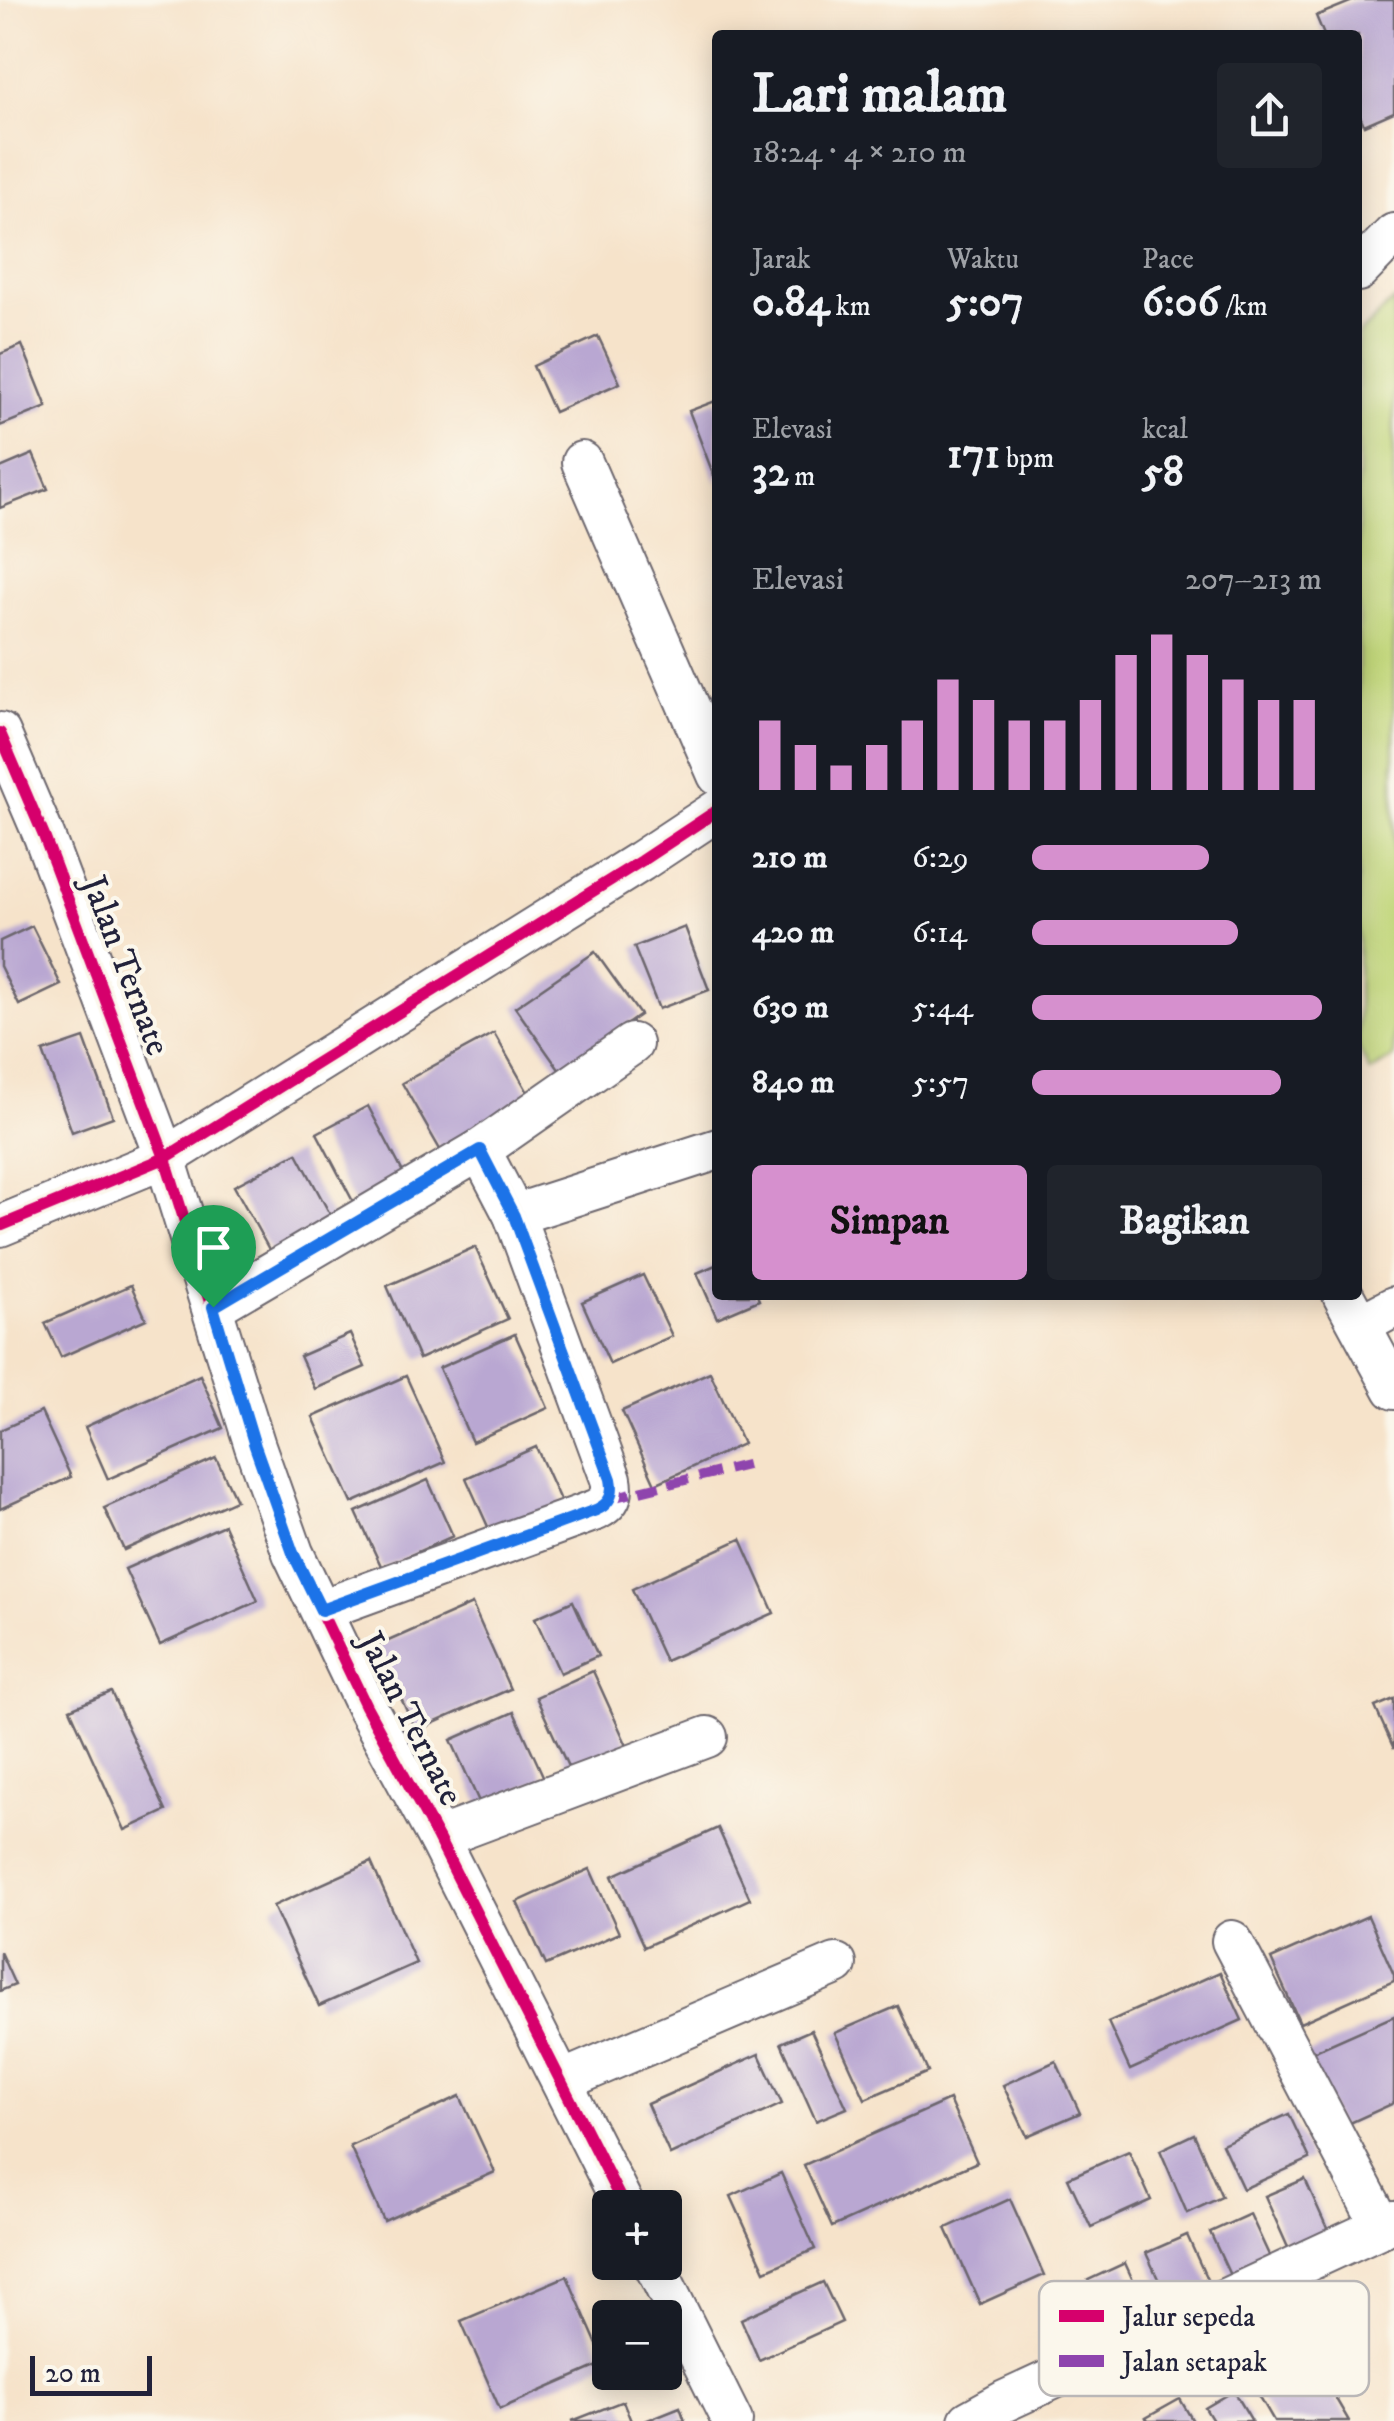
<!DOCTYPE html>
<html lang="id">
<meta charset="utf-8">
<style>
body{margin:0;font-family:"IM FELL DW Pica",serif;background:#20242c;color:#f1f3f6;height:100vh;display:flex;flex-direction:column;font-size:38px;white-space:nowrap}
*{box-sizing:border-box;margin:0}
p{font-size:32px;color:#9ea1a6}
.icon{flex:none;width:55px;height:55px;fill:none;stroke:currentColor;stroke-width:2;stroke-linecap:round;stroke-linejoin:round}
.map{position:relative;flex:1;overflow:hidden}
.panel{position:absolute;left:712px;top:30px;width:650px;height:1270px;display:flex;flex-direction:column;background:#171b24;border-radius:10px;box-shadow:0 5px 25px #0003}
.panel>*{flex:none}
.controls{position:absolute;left:592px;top:2190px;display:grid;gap:20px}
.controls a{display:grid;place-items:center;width:90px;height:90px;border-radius:10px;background:#171b24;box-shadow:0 5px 25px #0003;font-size:50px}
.scale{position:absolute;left:30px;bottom:25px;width:122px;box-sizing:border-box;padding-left:10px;border:5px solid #22223b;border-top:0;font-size:28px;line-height:35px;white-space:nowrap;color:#22223b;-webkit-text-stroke:8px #fbf7ec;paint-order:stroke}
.pin{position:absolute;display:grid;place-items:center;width:85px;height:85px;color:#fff;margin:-102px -42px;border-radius:50% 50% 50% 0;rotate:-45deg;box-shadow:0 0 10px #0007}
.pin .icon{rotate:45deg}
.round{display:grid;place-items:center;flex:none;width:105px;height:105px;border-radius:10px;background:#20242c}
.headline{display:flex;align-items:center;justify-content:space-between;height:170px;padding:0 40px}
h1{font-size:55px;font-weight:700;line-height:75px}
.figures{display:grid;grid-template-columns:repeat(3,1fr);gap:15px;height:170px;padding:10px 40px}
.figures div{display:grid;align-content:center}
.figures b{font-size:42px;font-weight:700}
.figures small{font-size:28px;font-weight:400}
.figures p{font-size:28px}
.chart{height:280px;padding:20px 40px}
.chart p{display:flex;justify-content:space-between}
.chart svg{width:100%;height:180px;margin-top:10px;stroke:#d690ce;stroke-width:6}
.action{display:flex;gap:20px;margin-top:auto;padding:20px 40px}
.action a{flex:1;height:115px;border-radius:10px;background:#d690ce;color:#111;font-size:40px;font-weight:700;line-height:115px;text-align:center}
.action a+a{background:#20242c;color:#f1f3f6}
ul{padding:0 40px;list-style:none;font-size:32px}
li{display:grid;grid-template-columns:160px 120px 1fr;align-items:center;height:75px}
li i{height:25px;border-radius:12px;background:#d690ce}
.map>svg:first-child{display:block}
.green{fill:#c1d67a;stroke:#727c5a;stroke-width:2.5}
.building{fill:#b9a7d2}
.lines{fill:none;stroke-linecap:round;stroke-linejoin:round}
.minor-casing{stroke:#6c666d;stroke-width:44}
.minor{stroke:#fff;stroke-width:40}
.quiet{stroke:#8e44ad;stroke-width:10;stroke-dasharray:20 10;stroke-linecap:butt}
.cycleway-casing{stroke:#fbf7ec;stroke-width:19}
.cycleway{stroke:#d6006c;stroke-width:12}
.route-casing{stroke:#fff;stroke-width:20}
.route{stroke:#1a73e8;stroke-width:12}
.labels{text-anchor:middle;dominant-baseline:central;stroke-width:8;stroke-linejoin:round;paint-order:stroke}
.street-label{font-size:35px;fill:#22223b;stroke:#fbf7ec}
.key{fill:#fbf7ec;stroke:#bab7b7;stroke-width:2.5}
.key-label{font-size:28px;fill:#22223b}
</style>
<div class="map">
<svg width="1394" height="2421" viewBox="0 0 1394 2421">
<rect width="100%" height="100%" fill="#fbf7ec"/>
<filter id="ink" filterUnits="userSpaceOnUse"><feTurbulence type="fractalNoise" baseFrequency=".01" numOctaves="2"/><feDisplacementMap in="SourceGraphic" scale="20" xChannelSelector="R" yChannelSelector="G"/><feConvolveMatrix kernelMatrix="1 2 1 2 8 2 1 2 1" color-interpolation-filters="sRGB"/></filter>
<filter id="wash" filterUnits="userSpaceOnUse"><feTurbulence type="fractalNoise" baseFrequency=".0048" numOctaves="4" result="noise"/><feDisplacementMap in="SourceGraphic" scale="40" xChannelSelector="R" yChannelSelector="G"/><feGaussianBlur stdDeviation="2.25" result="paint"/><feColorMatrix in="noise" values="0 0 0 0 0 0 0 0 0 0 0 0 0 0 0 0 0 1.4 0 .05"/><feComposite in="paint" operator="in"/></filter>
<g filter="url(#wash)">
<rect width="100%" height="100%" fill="#f6e3ca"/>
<!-- green -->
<polygon class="green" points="1394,300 1394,1057 1370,1072 1358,1047 1358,335"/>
<g id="blocks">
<!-- building -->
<g class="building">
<polygon points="1355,0 1393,0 1394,2 1394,112 1364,125 1358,111 1358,35 1324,35 1316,16"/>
<polygon points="598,336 620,383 554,412 533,366"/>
<polygon points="22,345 47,407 0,426 0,354"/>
<polygon points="718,400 718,484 717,484 689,411"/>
<polygon points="33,454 48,489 0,508 0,468"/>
<polygon points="32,926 61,985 19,1005 0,966 0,941"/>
<polygon points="685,927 709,990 659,1009 634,947"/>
<polygon points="595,952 640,1015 560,1071 515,1007"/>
<polygon points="494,1033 534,1103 442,1153 402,1083"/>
<polygon points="84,1038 113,1117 72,1132 43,1052"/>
<polygon points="368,1106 407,1180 356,1207 317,1133"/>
<polygon points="297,1153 338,1229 276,1262 234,1186"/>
<polygon points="475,1247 508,1319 419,1359 387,1286"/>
<polygon points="718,1264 718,1295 757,1295 759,1300 717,1318 697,1273"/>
<polygon points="643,1275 672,1336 610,1364 582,1302"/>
<polygon points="131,1285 146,1319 61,1357 45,1323"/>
<polygon points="350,1334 365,1367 315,1389 300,1356"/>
<polygon points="515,1334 548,1408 472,1442 439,1368"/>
<polygon points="710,1372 743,1444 655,1484 622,1411"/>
<polygon points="200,1375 223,1428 108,1479 85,1427"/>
<polygon points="406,1376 445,1462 352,1503 313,1417"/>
<polygon points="41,1412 71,1477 0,1509 0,1430"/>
<polygon points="536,1447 564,1509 494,1540 466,1478"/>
<polygon points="216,1458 236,1500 124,1550 104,1508"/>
<polygon points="428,1480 453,1536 382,1568 356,1512"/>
<polygon points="224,1525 258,1601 160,1645 125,1569"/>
<polygon points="741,1539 774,1613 665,1661 632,1589"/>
<polygon points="573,1601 598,1656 560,1673 535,1618"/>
<polygon points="472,1604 510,1689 416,1731 377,1646"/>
<polygon points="593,1671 628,1748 571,1773 536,1697"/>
<polygon points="111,1692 166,1811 125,1830 70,1709"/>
<polygon points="1394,1699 1394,1749 1375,1707"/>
<polygon points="514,1712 544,1778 481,1806 451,1740"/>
<polygon points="718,1828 750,1899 644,1947 612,1876"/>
<polygon points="371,1862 416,1963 319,2006 273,1906"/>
<polygon points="590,1869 619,1933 546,1965 517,1902"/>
<polygon points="1368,1916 1394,1975 1394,1981 1300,2023 1271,1959"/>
<polygon points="0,1952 15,1985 0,1991"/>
<polygon points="1220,1972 1242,2020 1130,2070 1108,2022"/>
<polygon points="898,2006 928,2072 865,2099 835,2033"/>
<polygon points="1394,2016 1394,2103 1339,2128 1306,2055"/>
<polygon points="811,2030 847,2108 816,2121 781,2043"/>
<polygon points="759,2054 782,2104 670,2155 647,2104"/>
<polygon points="1056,2061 1080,2113 1027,2136 1003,2085"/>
<polygon points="460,2096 495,2172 384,2221 350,2146"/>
<polygon points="949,2100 977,2162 832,2227 804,2165"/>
<polygon points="1289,2114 1310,2159 1243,2189 1222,2144"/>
<polygon points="1194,2134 1222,2197 1187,2213 1160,2150"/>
<polygon points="1129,2151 1151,2200 1091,2227 1068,2178"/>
<polygon points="781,2173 815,2249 765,2271 731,2196"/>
<polygon points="1305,2179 1330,2235 1290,2252 1265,2196"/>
<polygon points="1010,2199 1044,2275 980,2304 946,2228"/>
<polygon points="1250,2214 1274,2266 1234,2284 1210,2232"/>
<polygon points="1187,2235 1214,2295 1174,2313 1146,2253"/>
<polygon points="1125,2263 1152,2322 1115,2338 1088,2280"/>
<polygon points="567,2276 605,2363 500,2409 461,2321"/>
<polygon points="823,2282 842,2322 759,2360 741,2319"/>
<polygon points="1305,2346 1349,2421 1274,2421 1249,2378"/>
<polygon points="1234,2391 1252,2421 1213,2421 1205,2408"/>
<polygon points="1180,2399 1193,2421 1148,2421 1146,2418"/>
<polygon points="623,2401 631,2421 572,2421"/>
<polygon points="680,2407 685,2421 645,2421"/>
</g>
</g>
</g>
<g filter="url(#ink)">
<use href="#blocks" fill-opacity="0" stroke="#6c666d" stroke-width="2.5"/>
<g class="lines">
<!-- minor casing -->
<g class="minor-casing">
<g id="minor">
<polyline points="1358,271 1394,234"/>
<polyline points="582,462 718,775"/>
<polyline points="0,733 44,836 165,1158 255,1446 293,1553 366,1706 438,1838 625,2208"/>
<polyline points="514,1215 718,1149"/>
<polyline points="0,1226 165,1158 641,861 718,810"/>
<polyline points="1343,1295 1394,1389"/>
<polyline points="213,1307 480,1150 632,1044"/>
<polyline points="1360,1325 1394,1307"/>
<path d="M321 1610 596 1510C610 1503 614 1494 611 1479L514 1215 480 1150"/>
<polyline points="438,1838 707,1737"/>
<polyline points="1232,1941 1382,2227"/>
<polyline points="562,2081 836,1964"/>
<polyline points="653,2262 732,2421"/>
<polyline points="969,2421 1005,2401 1394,2221"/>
</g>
</g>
<!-- minor -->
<use href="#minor" class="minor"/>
<!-- quiet -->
<polyline class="quiet" points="611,1498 751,1464"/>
<!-- cycleway casing -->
<g class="cycleway-casing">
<g id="cycleway">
<polyline points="0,733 44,836 165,1158 255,1446 293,1553 366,1706 438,1838 625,2208"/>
<polyline points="0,1226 165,1158 641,861 718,810"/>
<path d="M321 1610 596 1510C610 1503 614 1494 611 1479L514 1215 480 1150"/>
</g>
</g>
<!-- cycleway -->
<use href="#cycleway" class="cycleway"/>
</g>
</g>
<g class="lines" filter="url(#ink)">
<!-- route casing -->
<g class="route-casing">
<path id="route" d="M480 1150 514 1216 611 1479C614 1494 610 1504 596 1510L321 1610 293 1553 255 1446 213 1307Z"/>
</g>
<!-- route -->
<use href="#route" class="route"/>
</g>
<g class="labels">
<!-- street labels -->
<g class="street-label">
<text transform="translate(125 966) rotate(69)">Jalan Ternate</text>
<text transform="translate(410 1719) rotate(63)">Jalan Ternate</text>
</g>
</g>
<!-- legend -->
<rect x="1039" y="2281" width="330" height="115" rx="15" class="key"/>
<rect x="1059" y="2310" width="45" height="12" fill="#d6006c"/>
<rect x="1059" y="2355" width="45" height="12" fill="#8e44ad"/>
<g class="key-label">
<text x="1122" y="2326">Jalur sepeda</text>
<text x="1122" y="2371">Jalan setapak</text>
</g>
</svg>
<div class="controls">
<a>+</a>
<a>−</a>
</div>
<div class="scale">20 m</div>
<div class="pin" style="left:213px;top:1307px;background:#1e9e55"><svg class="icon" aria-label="arrive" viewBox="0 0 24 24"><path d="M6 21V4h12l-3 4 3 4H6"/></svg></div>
<section class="panel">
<div class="headline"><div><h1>Lari malam</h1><p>18:24 · 4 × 210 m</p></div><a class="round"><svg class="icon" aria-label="share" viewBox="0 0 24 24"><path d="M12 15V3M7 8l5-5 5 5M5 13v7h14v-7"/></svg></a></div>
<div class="figures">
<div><p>Jarak</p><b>0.84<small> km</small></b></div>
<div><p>Waktu</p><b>5:07</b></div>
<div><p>Pace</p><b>6:06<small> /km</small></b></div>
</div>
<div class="figures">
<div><p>Elevasi</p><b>32<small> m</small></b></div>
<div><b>171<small> bpm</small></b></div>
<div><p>kcal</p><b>58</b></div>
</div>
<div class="chart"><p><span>Elevasi</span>207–213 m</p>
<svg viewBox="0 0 160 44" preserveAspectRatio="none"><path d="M5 44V27M15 44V33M25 44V38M35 44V33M45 44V27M55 44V17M65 44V22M75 44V27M85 44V27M95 44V22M105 44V11M115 44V6M125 44V11M135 44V17M145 44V22M155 44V22"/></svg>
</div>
<ul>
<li><b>210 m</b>6:29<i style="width:61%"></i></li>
<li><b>420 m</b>6:14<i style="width:71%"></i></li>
<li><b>630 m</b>5:44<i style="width:100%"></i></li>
<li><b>840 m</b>5:57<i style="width:86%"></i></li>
</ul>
<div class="action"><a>Simpan</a><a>Bagikan</a></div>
</section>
</div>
